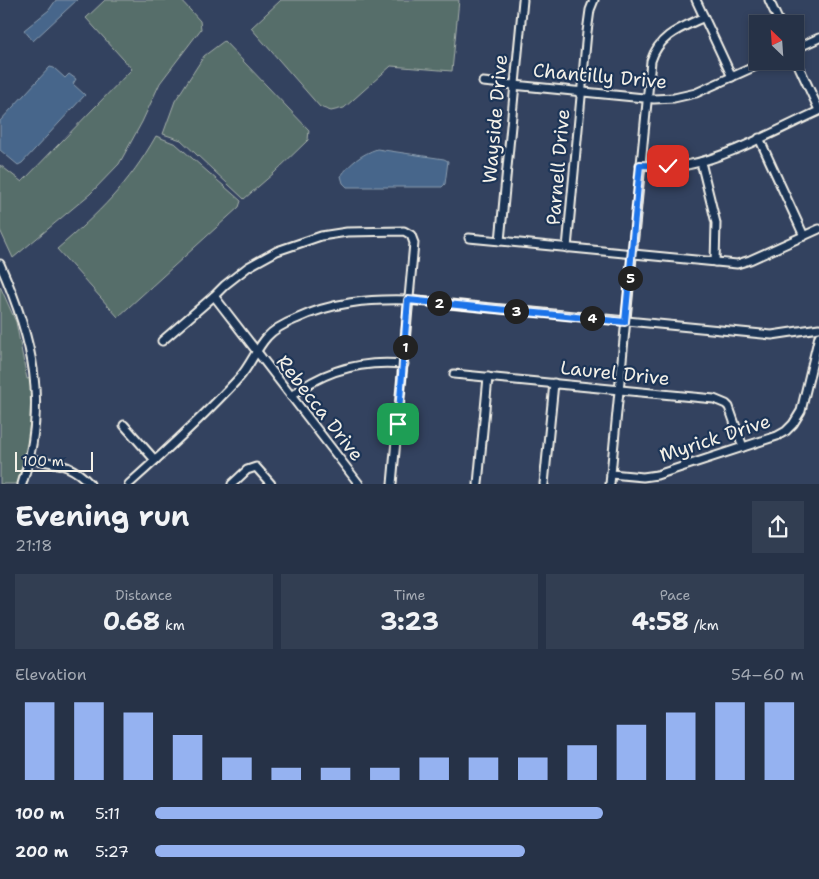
<!DOCTYPE html>
<meta charset="utf-8">
<style>
body{margin:0;font-family:"Shantell Sans",sans-serif;background:#323e52;color:#f1f3f6;height:100vh;display:flex;flex-direction:column;font-size:19px;white-space:nowrap}
*{box-sizing:border-box;margin:0}
p{font-size:16px;color:#a4aab4}
.icon{flex:none;width:28px;height:28px;fill:none;stroke:currentColor;stroke-width:2;stroke-linecap:round;stroke-linejoin:round}
.map{position:relative;height:484px;overflow:hidden}
.drawer{display:flex;flex-direction:column;background:#263247;flex:1}
.drawer>*{flex:none}
.needle{width:32px;rotate:335deg}
.fabs{position:absolute;left:749px;top:15px;display:grid;gap:10px}
.fabs a{display:grid;place-items:center;width:55px;height:55px;border-radius:0px;background:#263247;box-shadow:0 2px 8px #0003,0 0 0 1px #424d60;font-size:25px}
.scale{position:absolute;left:15px;bottom:12px;width:78px;box-sizing:border-box;padding-left:5px;border:2px solid #f4f1e8;border-top:0;font-size:14px;line-height:18px;white-space:nowrap;color:#f4f1e8;-webkit-text-stroke:4px #1d3557;paint-order:stroke}
.pin{position:absolute;display:grid;place-items:center;width:42px;height:42px;color:#fff;margin:-21px;border-radius:10px;box-shadow:0 2px 8px #0006}
.km{position:absolute;width:25px;height:25px;margin:-12px;border-radius:50%;background:#222;color:#fff;font-size:14px;line-height:25px;text-align:center}
.round{display:grid;place-items:center;flex:none;width:52px;height:52px;border-radius:0px;background:#323e52}
.headline{display:flex;align-items:center;justify-content:space-between;height:85px;padding:0 15px}
h1{font-size:28px;font-weight:700;line-height:38px}
.figures{display:grid;grid-template-columns:repeat(3,1fr);gap:8px;height:85px;padding:5px 15px}
.figures div{display:grid;align-content:center;border-radius:0px;background:#323e52;text-align:center}
.figures b{font-size:25px;font-weight:700}
.figures small{font-size:14px;font-weight:400}
.figures p{font-size:14px}
.chart{height:140px;padding:10px 15px}
.chart p{display:flex;justify-content:space-between}
.chart svg{width:100%;height:90px;margin-top:5px;stroke:#95b2f1;stroke-width:6}
ul{padding:0 15px;list-style:none;font-size:16px}
li{display:grid;grid-template-columns:80px 60px 1fr;align-items:center;height:38px}
li i{height:12px;border-radius:6px;background:#95b2f1}
.map>svg:first-child{display:block}
.green{fill:#576e6b;stroke:#a6b0aa}
.water{fill:#46668b;stroke:#8c9eb0}
.lines{fill:none;stroke-linecap:round;stroke-linejoin:round}
.minor-casing{stroke:#f4f1e8;stroke-width:11}
.minor{stroke:#1d3557;stroke-width:7}
.route-casing{stroke:#fff;stroke-width:10}
.route{stroke:#1a73e8;stroke-width:6}
.labels{text-anchor:middle;dominant-baseline:central;stroke-width:4.5;stroke-linejoin:round;paint-order:stroke}
.street-label{font-size:19px;fill:#f4f1e8;stroke:#1d3557}
</style>
<div class="map">
<svg width="819" height="484" viewBox="0 0 819 484">
<rect width="100%" height="100%" fill="#33425f"/>
<filter id="ink" filterUnits="userSpaceOnUse"><feTurbulence type="fractalNoise" baseFrequency=".02" numOctaves="2"/><feDisplacementMap in="SourceGraphic" scale="10" xChannelSelector="R" yChannelSelector="G"/><feConvolveMatrix kernelMatrix="1 2 1 2 8 2 1 2 1" color-interpolation-filters="sRGB"/></filter>
<g filter="url(#ink)">
<!-- green -->
<g class="green">
<polygon points="105,0 181,0 200,21 201,29 160,83 142,122 119,164 90,194 13,258 0,230 0,165 22,182 132,69 86,18"/>
<polygon points="281,0 459,0 452,71 391,66 344,108 331,111 320,107 251,28"/>
<polygon points="224,41 309,130 308,140 274,173 244,199 181,140 163,134 175,101 204,56"/>
<path d="M156 136 176 144 241 201 239 207 118 317 57 249C99 213 129 184 156 136Z"/>
<path d="M0 286 16 322 27 379 31 378C33 414 29 449 19 484H0Z"/>
</g>
<!-- water -->
<g class="water">
<polygon points="56,0 77,0 33,41 24,30 49,10"/>
<polygon points="50,67 54,68 65,78 69,74 76,79 73,84 85,95 22,163 18,165 0,150 0,121"/>
<path d="M377 149 444 159 448 161 445 184 442 187H347L343 183 341 176C350 163 362 154 377 149Z"/>
</g>
<g class="lines">
<!-- minor casing -->
<g class="minor-casing">
<g id="minor">
<polyline points="696,0 732,77"/>
<polyline points="769,0 780,24"/>
<polyline points="795,49 819,38"/>
<polyline points="795,58 819,110"/>
<polyline points="483,82 654,99 674,98 696,93 767,61"/>
<polyline points="759,138 804,236"/>
<polyline points="701,162 716,223 715,262"/>
<path d="M640 165C656 166 671 167 687 165 729 157 779 129 819 111"/>
<polyline points="469,238 737,264 750,260 819,229"/>
<polyline points="500,241 523,0"/>
<polyline points="567,248 587,32 590,10 594,0"/>
<path d="M0 264C33 339 49 404 22 484"/>
<polyline points="214,296 359,484"/>
<polyline points="162,341 214,296 225,285 248,267 277,251 321,236 347,232 404,231 411,235 414,243 392,484"/>
<polyline points="454,374 714,399 726,404 729,407 743,447"/>
<path d="M291 396C324 370 362 360 404 364"/>
<polyline points="124,425 155,460"/>
<path d="M31 459C56 464 71 463 90 484"/>
<polyline points="611,474 643,477 657,475 777,436 786,431 793,424 801,411 819,336"/>
<path d="M129 484C167 450 205 415 239 378 250 366 256 349 267 337 274 329 286 323 296 319 332 302 369 299 408 300L772 335 819 328"/>
<polyline points="232,484 247,470 256,467 271,484"/>
<polyline points="478,484 488,377"/>
<polyline points="544,484 554,383"/>
<path d="M610 484 651 61C659 35 681 28 704 17"/>
</g>
</g>
<!-- minor -->
<use href="#minor" class="minor"/>
</g>
</g>
<g class="lines" filter="url(#ink)">
<!-- route casing -->
<g class="route-casing">
<polyline id="route" points="398,424 408,300 625,322 640,165 668,166"/>
</g>
<!-- route -->
<use href="#route" class="route"/>
</g>
<g class="labels">
<!-- street labels -->
<g class="street-label">
<text transform="translate(600 76) rotate(5)">Chantilly Drive</text>
<text transform="translate(495 119) rotate(-85)">Wayside Drive</text>
<text transform="translate(558 167) rotate(-85)">Parnell Drive</text>
<text transform="translate(615 373) rotate(6)">Laurel Drive</text>
<text transform="translate(320 408) rotate(52)">Rebecca Drive</text>
<text transform="translate(715 438) rotate(-18)">Myrick Drive</text>
</g>
</g>
</svg>
<div class="fabs">
<a><svg class="needle" viewBox="-14 -14 28 28"><path d="M0-13l5 13h-10z" fill="#e53935"/><path d="M0 13l5-13h-10z" fill="#a4aab4"/></svg></a>
</div>
<div class="scale">100 m</div>
<div class="pin" style="left:398px;top:424px;background:#1e9e55"><svg class="icon" aria-label="arrive" viewBox="0 0 24 24"><path d="M6 21V4h12l-3 4 3 4H6"/></svg></div>
<div class="pin" style="left:668px;top:166px;background:#d93025"><svg class="icon" aria-label="check" viewBox="0 0 24 24"><path d="M5 12l5 5 9-10"/></svg></div>
<b class="km" style="left:405px;top:347px">1</b>
<b class="km" style="left:439px;top:303px">2</b>
<b class="km" style="left:516px;top:311px">3</b>
<b class="km" style="left:592px;top:318px">4</b>
<b class="km" style="left:630px;top:278px">5</b>
</div>
<section class="drawer">
<div class="headline"><div><h1>Evening run</h1><p>21:18</p></div><a class="round"><svg class="icon" aria-label="share" viewBox="0 0 24 24"><path d="M12 15V3M7 8l5-5 5 5M5 13v7h14v-7"/></svg></a></div>
<div class="figures">
<div><p>Distance</p><b>0.68<small> km</small></b></div>
<div><p>Time</p><b>3:23</b></div>
<div><p>Pace</p><b>4:58<small> /km</small></b></div>
</div>
<div class="chart"><p><span>Elevation</span>54–60 m</p>
<svg viewBox="0 0 160 44" preserveAspectRatio="none"><path d="M5 44V6M15 44V6M25 44V11M35 44V22M45 44V33M55 44V38M65 44V38M75 44V38M85 44V33M95 44V33M105 44V33M115 44V27M125 44V17M135 44V11M145 44V6M155 44V6"/></svg>
</div>
<ul>
<li><b>100 m</b>5:11<i style="width:69%"></i></li>
<li><b>200 m</b>5:27<i style="width:57%"></i></li>
</ul>
</section>
